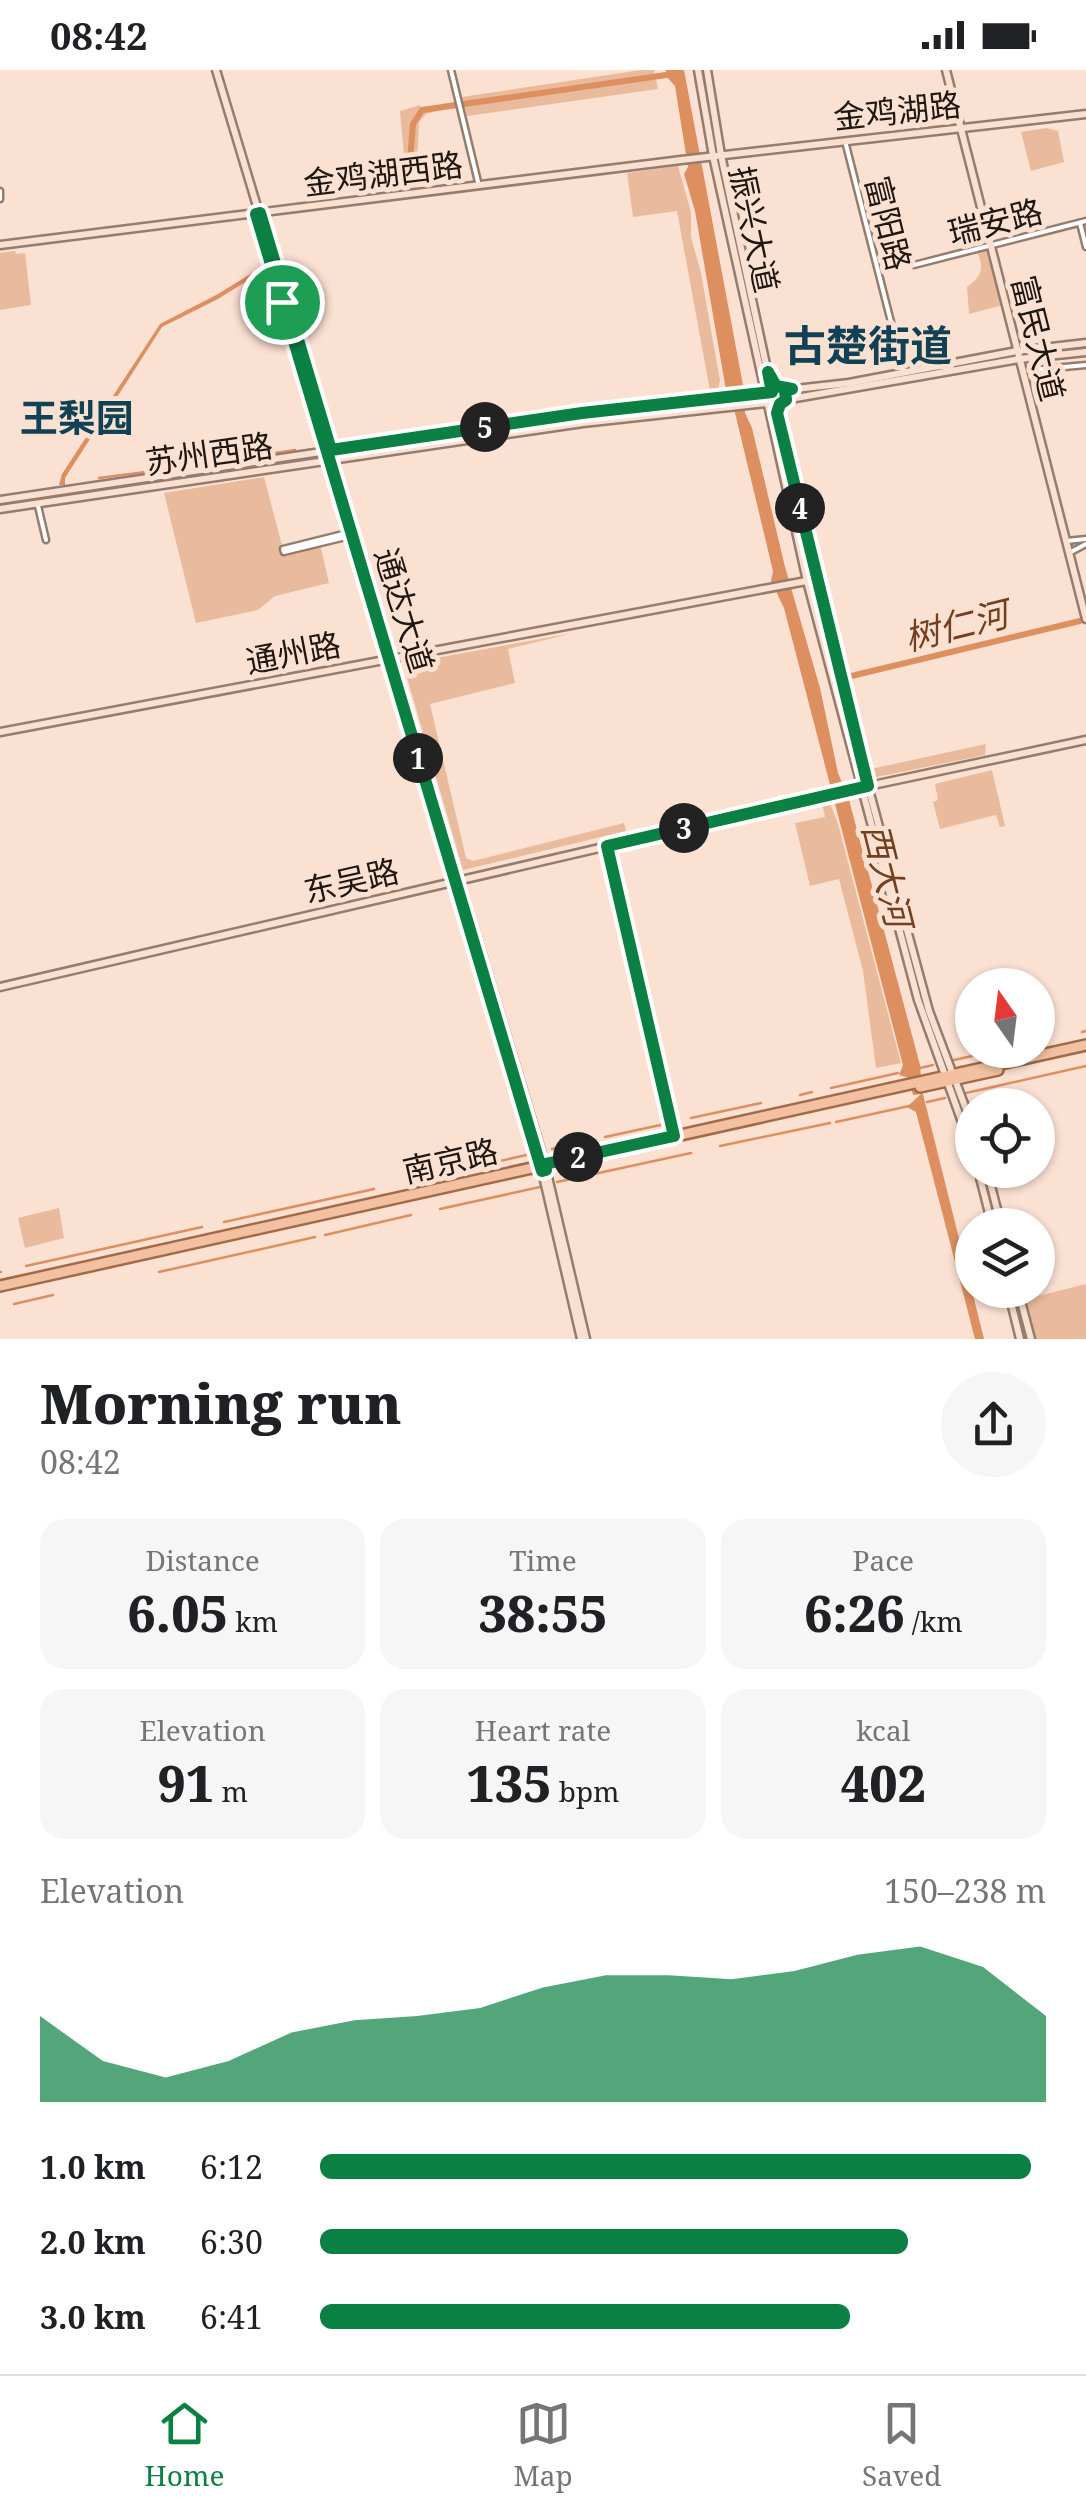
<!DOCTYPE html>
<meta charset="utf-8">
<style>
body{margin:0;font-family:"Noto Serif","Noto Sans SC",serif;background:#f6f6f6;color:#202124;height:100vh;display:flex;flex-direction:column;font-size:38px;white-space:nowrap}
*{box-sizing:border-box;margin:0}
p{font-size:32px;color:#757577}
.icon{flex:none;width:55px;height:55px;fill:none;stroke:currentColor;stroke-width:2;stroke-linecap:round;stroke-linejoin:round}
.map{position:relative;height:1269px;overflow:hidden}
.panel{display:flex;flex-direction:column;background:#fff;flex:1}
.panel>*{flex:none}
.needle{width:65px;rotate:346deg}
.buttons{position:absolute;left:955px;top:898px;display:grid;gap:20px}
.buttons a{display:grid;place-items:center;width:100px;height:100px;border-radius:50%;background:#fff;box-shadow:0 2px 8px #0004;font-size:50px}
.pin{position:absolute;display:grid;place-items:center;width:85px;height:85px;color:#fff;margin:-42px;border:5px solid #fff;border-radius:50%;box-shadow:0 2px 10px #0007}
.km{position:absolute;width:50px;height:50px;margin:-25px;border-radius:50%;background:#222;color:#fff;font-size:28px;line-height:50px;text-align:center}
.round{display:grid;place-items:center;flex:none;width:105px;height:105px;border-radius:52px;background:#f6f6f6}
.summary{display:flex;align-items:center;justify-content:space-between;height:170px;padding:0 40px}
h1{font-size:55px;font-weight:800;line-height:75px}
.metrics{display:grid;grid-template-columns:repeat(3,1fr);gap:15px;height:170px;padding:10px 40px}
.metrics div{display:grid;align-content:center;border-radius:25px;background:#f6f6f6;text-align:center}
.metrics b{font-size:50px;font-weight:800}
.metrics small{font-size:28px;font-weight:400}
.metrics p{font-size:28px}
.chart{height:280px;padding:20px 40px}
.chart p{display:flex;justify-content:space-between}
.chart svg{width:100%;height:180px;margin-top:10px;fill:#0b8043;opacity:.7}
ul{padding:0 40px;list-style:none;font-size:32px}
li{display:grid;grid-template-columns:160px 120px 1fr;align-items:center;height:75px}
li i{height:25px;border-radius:12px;background:#0b8043}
.status{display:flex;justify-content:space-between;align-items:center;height:70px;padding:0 50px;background:#fff;direction:ltr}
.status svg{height:28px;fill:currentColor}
.menu{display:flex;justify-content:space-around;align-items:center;height:140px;border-top:2px solid #e0e0e0;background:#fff;font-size:28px;color:#757577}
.menu a{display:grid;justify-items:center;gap:5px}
.menu .on{color:#0b8043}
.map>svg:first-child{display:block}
.green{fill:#eaba9d}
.water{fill:#dd8f60}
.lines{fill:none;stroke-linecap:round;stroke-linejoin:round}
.stream{stroke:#dd8f60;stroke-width:2.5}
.river{stroke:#dd8f60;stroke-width:6}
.street-casing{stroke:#947c6f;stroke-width:9}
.secondary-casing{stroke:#947c6f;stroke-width:11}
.primary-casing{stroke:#a46a47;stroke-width:14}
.street{stroke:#fff;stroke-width:4}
.secondary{stroke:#f9e0d0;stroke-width:6}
.primary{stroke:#f3c1a1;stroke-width:9}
.route-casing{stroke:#fff;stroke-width:20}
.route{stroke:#0b8043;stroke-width:12}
.labels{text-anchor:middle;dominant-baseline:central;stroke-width:10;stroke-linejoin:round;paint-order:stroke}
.street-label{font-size:32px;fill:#201712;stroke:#fbe1d2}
.water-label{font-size:35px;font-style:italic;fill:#733f1e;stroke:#fbe1d2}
.quarter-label{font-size:38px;font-weight:bold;fill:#104154;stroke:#fbe1d2}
.district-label{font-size:42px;font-weight:bold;fill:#104154;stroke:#fbe1d2}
</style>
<div class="status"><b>08:42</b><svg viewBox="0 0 49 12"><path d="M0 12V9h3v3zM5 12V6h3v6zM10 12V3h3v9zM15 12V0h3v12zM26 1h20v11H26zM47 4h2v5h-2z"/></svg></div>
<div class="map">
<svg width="1086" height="1269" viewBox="0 0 1086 1269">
<rect width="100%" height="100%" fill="#fbe1d2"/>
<!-- green -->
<g class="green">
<polygon points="641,0 654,0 658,19 467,46 462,27"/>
<polygon points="453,32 454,37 426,44 419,52 416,118 407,119 400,41 420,35 421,39"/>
<polygon points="1046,58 1058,61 1064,92 1031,101 1021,62"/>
<polygon points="678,96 691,142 691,167 701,203 720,311 718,320 710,321 677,141 633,147 627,103"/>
<polygon points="15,181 16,184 25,183 31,235 0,240 0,183"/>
<path d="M986 181 990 185 1003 235 969 244 967 217C981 207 985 199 977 182Z"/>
<polygon points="264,407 284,483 320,474 329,513 275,526 258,540 196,553 164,423"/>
<polygon points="573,563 508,579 515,613 430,634 466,788 473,791 624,753 626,761 463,800 403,594"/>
<polygon points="986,674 985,685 877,707 872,704 871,699"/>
<polygon points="992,700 1005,756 1000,757 996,745 940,759 933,732 938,730 935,714"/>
<polygon points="829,730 838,754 901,993 876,998 863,901 839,809 810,816 795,753 825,747 822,732"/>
<polygon points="59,1138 64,1168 25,1178 18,1148"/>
<polygon points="1086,1214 1086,1269 1036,1269 1026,1229"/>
</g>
<!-- water -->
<g class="water">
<polygon points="666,0 684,0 743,315 745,343 752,358 785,497 820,618 838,703 849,730 920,995 922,1020 984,1269 975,1269 916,1042 907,1037 921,1024 913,1025 909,1008 899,1005 903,995 784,538 771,511 773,501 730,322 726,320 695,141 684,104 688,97 675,16 666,6"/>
<polygon points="268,193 269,197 218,229 162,257 65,408 65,415 59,415 62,404 160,254 218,224"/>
</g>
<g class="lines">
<!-- stream -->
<g class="stream">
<polyline points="205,394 295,380"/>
<polyline points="99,408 200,395"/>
<polyline points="1082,962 1086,961"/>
<polyline points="1038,972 1040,971"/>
<polyline points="954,990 1000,980"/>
<polyline points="920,998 933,995"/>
<polyline points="831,1018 898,1003"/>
<polyline points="966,1023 1086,996"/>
<polyline points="800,1025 812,1022"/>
<polyline points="927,1032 945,1028"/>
<polyline points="691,1048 761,1033"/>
<polyline points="836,1052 909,1036"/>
<polyline points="605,1067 665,1054"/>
<polyline points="720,1076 830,1053"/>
<polyline points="552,1079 586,1071"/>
<polyline points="410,1111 531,1084"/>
<polyline points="557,1112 691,1083"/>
<polyline points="440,1139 540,1117"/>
<polyline points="224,1152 374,1119"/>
<polyline points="325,1165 411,1145"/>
<polyline points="26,1196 202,1157"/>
<polyline points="0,1202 1,1202"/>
<polyline points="159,1202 315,1167"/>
<polyline points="14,1234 53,1225"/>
</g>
<!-- river -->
<g class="river">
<polyline points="408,116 413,54 422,40 673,4"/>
<polyline points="843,608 1080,551"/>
</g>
<!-- street casing -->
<g class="street-casing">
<g id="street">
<polyline points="451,0 479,116"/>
<polyline points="845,71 904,303"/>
<polyline points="0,121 0,129"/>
<polyline points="1080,153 1086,177"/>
<polyline points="914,195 1086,151"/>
<polyline points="1032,300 1086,295"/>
<polyline points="38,436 46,470"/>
<polyline points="350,466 284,482 283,479 351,462"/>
<polyline points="1066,471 1086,469"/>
<polyline points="1069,483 1086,474"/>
<polyline points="608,779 674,1067"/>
</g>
</g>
<!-- secondary casing -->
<g class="secondary-casing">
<g id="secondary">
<polyline points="216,0 545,1094 586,1269"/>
<polyline points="698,0 713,86 807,511 918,930 972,1080"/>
<polyline points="707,0 721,85 774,332 868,716 929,941 972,1055"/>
<polyline points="946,0 1086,549"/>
<polyline points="0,175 681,90 1086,44"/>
<polyline points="273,202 431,731"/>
<polyline points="0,430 582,343 849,313 1017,281 1086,273"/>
<polyline points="0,439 583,353 767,333 1019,289 1086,282"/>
<polyline points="0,662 817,509"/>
<polyline points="0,917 854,719 1086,670"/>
<polyline points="540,1093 581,1269"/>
<polyline points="978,1100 992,1155"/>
<polyline points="987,1100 1001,1155"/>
<polyline points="1008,1220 1020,1269"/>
<polyline points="1018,1220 1031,1269"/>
</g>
</g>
<!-- primary casing -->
<g class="primary-casing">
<g id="primary">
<polyline points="920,1017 998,1000"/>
<polyline points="0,1216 1086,975"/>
</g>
</g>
<!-- street -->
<use href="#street" class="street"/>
<!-- secondary -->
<use href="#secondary" class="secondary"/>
<!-- primary -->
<use href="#primary" class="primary"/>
</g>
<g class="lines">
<!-- route casing -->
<g class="route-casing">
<polygon id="route" points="260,143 331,380 582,343 772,322 768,302 776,316 792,319 785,320 786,330 780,334 777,343 868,716 607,776 674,1066 545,1094 546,1100 542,1101 256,144"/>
</g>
<!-- route -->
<use href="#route" class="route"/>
</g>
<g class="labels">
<!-- street labels -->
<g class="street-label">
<text transform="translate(897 40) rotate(-6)">金鸡湖路</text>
<text transform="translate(383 103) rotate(-7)">金鸡湖西路</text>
<text transform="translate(995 151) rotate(-14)">瑞安路</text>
<text transform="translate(889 153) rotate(76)">富阳路</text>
<text transform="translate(755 159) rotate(78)">振兴大道</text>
<text transform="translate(1039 268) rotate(76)">富民大道</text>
<text transform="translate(209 383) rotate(-8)">苏州西路</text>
<text transform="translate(405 540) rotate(73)">通达大道</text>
<text transform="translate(293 582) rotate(-11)">通州路</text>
<text transform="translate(351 810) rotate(-13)">东吴路</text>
<text transform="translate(450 1090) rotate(-13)">南京路</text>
</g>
<!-- water labels -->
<g class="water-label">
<text transform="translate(956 555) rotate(-14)">树仁河</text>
<text transform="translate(888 805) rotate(76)">西大河</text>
</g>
<!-- quarter labels -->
<g class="quarter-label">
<text x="77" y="347">王梨园</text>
</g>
<!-- district labels -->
<g class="district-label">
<text x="868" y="274">古楚街道</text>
</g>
</g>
</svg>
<div class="buttons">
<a><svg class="needle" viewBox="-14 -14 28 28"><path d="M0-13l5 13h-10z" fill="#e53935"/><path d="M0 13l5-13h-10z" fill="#757577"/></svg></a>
<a><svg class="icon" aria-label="locate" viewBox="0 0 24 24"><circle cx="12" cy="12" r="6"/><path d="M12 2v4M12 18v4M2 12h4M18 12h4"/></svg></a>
<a><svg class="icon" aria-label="layers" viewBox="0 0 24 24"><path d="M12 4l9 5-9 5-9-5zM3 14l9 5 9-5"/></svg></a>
</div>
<div class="pin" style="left:282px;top:232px;background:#1e9e55"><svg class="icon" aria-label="arrive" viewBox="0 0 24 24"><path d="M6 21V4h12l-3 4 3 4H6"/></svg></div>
<b class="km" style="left:418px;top:688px">1</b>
<b class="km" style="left:578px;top:1087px">2</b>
<b class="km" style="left:684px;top:758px">3</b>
<b class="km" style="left:800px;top:438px">4</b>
<b class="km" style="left:485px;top:357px">5</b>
</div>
<section class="panel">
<div class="summary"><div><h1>Morning run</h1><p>08:42</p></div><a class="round"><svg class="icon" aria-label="share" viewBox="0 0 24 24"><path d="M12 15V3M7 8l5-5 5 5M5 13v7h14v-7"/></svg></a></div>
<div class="metrics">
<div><p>Distance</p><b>6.05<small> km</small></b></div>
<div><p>Time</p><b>38:55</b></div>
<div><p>Pace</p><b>6:26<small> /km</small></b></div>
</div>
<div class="metrics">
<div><p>Elevation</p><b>91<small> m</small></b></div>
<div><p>Heart rate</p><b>135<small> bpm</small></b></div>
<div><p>kcal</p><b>402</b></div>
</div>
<div class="chart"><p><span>Elevation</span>150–238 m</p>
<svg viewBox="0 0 160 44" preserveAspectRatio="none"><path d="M0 44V23L10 34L20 38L30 34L40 27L50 24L60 23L70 21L80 16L90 13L100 13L110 14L120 12L130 8L140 6L150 11L160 23V44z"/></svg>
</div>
<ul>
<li><b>1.0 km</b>6:12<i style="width:98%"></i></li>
<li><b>2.0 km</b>6:30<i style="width:81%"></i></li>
<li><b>3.0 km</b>6:41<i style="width:73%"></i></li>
</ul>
</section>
<nav class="menu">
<a class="on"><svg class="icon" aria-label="home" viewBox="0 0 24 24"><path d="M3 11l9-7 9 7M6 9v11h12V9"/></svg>Home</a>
<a><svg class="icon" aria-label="map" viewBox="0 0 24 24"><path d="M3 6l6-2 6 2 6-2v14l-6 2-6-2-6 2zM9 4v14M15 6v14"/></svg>Map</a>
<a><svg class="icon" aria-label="saved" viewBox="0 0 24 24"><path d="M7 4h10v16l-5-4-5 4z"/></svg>Saved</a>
</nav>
